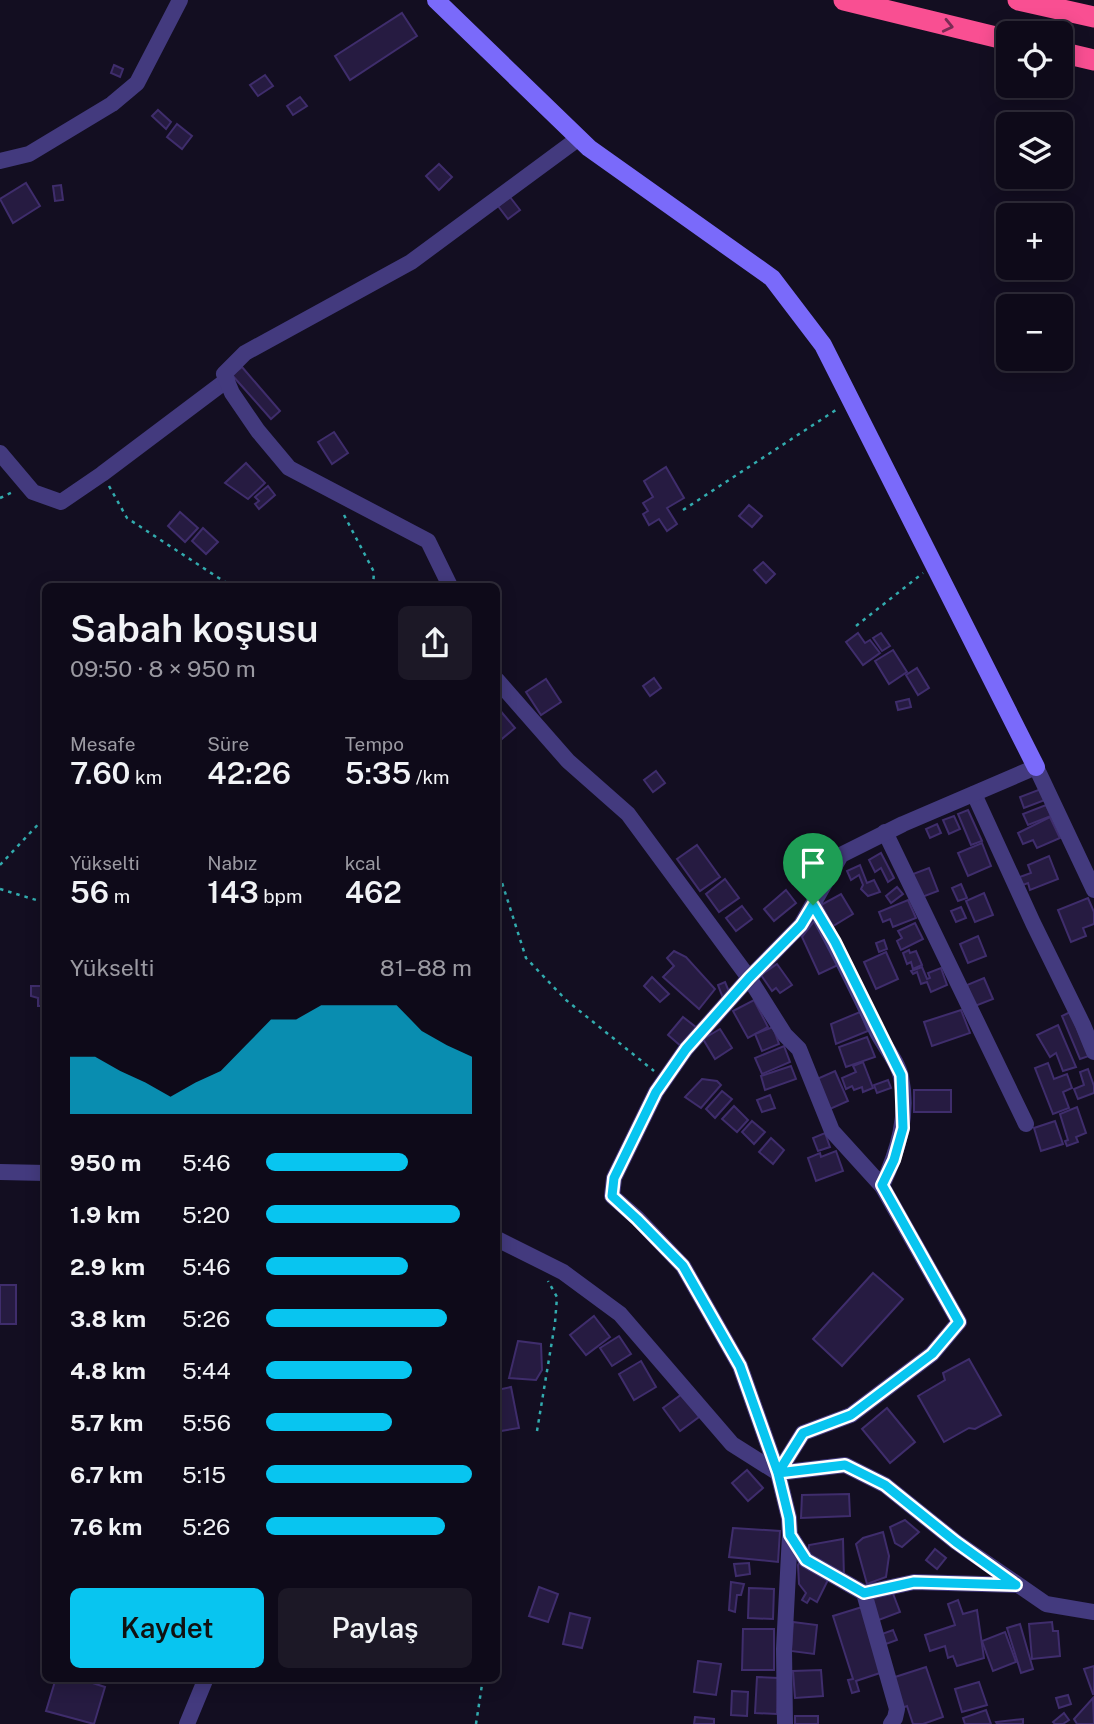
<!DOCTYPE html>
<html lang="tr">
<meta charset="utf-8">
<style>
body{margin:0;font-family:"Public Sans",sans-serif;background:#1c1826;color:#f1f3f6;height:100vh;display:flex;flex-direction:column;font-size:26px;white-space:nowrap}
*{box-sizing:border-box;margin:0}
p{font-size:23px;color:#9b9aa2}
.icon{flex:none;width:38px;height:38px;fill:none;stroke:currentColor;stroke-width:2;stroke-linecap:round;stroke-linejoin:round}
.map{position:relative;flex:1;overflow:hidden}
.panel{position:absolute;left:42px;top:583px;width:458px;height:1099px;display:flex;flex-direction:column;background:#0e0a19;border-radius:10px;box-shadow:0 4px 18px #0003,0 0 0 2px #2e2b38}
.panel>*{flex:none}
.buttons{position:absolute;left:996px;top:21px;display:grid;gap:14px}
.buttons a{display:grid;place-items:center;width:77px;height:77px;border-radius:10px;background:#0e0a19;box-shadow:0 4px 18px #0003,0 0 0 2px #2e2b38;font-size:35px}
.pin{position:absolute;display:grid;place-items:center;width:60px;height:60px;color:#fff;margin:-72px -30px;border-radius:50% 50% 50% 0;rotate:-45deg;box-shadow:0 0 7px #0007}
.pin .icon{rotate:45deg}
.round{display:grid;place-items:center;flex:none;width:74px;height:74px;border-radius:10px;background:#1c1826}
.headline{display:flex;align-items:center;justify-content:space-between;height:119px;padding:0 28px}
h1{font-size:38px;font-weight:600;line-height:52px}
.metrics{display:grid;grid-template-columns:repeat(3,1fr);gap:10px;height:119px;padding:7px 28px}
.metrics div{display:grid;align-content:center}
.metrics b{font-size:30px;font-weight:600}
.metrics small{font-size:19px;font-weight:400}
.metrics p{font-size:19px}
.chart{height:196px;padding:14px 28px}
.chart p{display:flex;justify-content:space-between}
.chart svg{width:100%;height:126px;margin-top:7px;fill:#08c5f0;opacity:.7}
.primary-button{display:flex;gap:14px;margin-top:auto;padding:14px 28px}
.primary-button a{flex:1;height:80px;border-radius:10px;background:#08c5f0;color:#111;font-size:28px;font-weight:600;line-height:80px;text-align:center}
.primary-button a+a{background:#1c1826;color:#f1f3f6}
ul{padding:0 28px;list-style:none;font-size:23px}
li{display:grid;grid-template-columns:112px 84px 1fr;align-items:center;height:52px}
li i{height:18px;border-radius:9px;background:#08c5f0}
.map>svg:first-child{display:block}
.building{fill:#261b41;stroke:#3f2d6c;stroke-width:2}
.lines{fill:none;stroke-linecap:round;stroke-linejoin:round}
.path{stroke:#32abae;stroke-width:2.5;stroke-dasharray:3.5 5;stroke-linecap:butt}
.street{stroke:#433a7e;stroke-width:16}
.secondary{stroke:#7a6afa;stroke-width:18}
.highway{stroke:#f94f92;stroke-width:21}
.oneway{stroke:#7a2b54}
.route-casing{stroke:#fff;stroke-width:14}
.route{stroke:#08c5f0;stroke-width:9}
</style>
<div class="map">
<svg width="1094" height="1724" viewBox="0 0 1094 1724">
<rect width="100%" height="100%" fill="#130e21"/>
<!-- building -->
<g class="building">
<polygon points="402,13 417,36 350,80 335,56"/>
<polygon points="114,65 123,69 120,77 111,73"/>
<polygon points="265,75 273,86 258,96 250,85"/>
<polygon points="300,97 307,106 293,115 287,106"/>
<polygon points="158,110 171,122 166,129 152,116"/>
<polygon points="177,124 192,136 182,149 167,137"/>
<polygon points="439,164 452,177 439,190 426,176"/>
<polygon points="26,183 40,206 13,223 0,199"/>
<polygon points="61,185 63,200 55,201 53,186"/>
<polygon points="510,197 520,210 508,219 498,206"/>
<polygon points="242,367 280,411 271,419 232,375"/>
<polygon points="334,432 348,453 332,464 318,442"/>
<polygon points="246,463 265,483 248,499 225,483"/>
<polygon points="666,467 684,498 667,508 677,524 667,531 659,519 649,525 643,514 648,511 643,503 653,497 644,481"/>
<polygon points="268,486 275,495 259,509 255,504 259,501 255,497"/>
<polygon points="749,505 762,516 752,527 739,516"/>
<polygon points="180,512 198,528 185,542 168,526"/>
<polygon points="203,528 218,542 206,554 192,541"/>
<polygon points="763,562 775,574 766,583 754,570"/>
<polygon points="858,633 865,643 870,640 880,653 863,665 846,642"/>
<polygon points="881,633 890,646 882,651 873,638"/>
<polygon points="893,650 907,672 889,684 875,661"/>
<polygon points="917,668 929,688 918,695 906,675"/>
<polygon points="654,678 661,688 650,696 643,686"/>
<polygon points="546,679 561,702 541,715 526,692"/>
<polygon points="909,699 911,707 898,710 896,702"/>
<polygon points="498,708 515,728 497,743 497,709"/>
<polygon points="656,771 665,783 653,792 644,780"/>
<polygon points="1041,789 1045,800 1024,808 1020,797"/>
<polygon points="1046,805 1051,816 1028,825 1023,814"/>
<polygon points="968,810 982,841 971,845 958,814"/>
<polygon points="954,816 960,829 949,834 943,820"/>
<polygon points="1050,817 1060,838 1037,848 1033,840 1023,844 1018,833"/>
<polygon points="937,824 941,833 930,838 926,829"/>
<polygon points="982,843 991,866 968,876 958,853"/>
<polygon points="697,845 720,877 700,891 677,859"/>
<polygon points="881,853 894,878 888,882 881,868 875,872 869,860"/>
<polygon points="1049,856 1058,879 1030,890 1028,883 1020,886 1017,878 1031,873 1028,865"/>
<polygon points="860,865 867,883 874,880 880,892 868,896 861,889 863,885 859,875 851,880 847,871"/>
<polygon points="929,868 938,891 922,897 913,874"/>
<polygon points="725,879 739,898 719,912 706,894"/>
<polygon points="961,884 967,898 958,901 952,888"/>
<polygon points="897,887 903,894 891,903 886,896"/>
<polygon points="786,890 796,903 774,921 764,909"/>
<polygon points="984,893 993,915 975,922 966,901"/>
<polygon points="841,894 853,914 833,926 821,905"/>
<polygon points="1088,898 1094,912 1094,924 1083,928 1086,936 1071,942 1058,910"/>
<polygon points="908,900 916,918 893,927 890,919 883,922 879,912"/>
<polygon points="742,906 752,919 736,931 726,918"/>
<polygon points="961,907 966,918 956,922 951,911"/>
<polygon points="815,920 840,964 819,974 802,937"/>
<polygon points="915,923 923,939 901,950 897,941 902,938 898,931"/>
<polygon points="978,936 986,956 968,963 960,944"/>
<polygon points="884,940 887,949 879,952 876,943"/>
<polygon points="909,950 910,953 916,951 922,965 913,969 911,962 907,964 903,953"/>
<polygon points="674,951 686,957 715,989 699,1009 663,977 674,966 667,958"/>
<polygon points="886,952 898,979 876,989 864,962"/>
<polygon points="777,964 792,985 780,993 776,988 772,991 761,975"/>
<polygon points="922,967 927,979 930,978 928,973 941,968 947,985 931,992 927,982 921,984 917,972 913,974 911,971"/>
<polygon points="652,977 669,994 660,1002 644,986"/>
<polygon points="984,978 993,999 975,1006 967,985"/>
<polygon points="725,982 730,994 723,998 718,985"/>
<polygon points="31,986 46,986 46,1006 38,1006 38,998 31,996"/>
<polygon points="754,1000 768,1027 748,1038 733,1011"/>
<polygon points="961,1010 970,1033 932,1046 924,1022"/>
<polygon points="860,1012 868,1031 836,1044 831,1024"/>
<polygon points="1070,1012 1089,1056 1080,1059 1062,1016"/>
<polygon points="683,1017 697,1028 682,1047 668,1035"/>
<polygon points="1058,1025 1076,1067 1063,1071 1056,1053 1050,1057 1037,1035"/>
<polygon points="773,1027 779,1044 762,1051 755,1034"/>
<polygon points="720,1029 732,1048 715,1059 703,1039"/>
<polygon points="867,1037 875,1057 846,1067 839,1047"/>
<polygon points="784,1046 790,1062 762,1074 755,1058"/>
<polygon points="863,1062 873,1088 863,1092 862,1087 854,1090 852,1086 846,1089 842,1078 856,1072 853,1066"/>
<polygon points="1048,1063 1054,1079 1067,1074 1072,1088 1063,1092 1069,1108 1053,1114 1035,1068"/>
<polygon points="791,1066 796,1079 765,1090 761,1076"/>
<polygon points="1088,1069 1094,1086 1094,1093 1078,1099 1074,1089 1084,1085 1080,1072"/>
<polygon points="835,1071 848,1101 830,1109 817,1079"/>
<polygon points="702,1079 717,1081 721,1085 701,1108 685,1097"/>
<polygon points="888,1080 891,1088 877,1093 874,1085"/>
<rect x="914" y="1090" width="37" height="22"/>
<polygon points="722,1091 732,1099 715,1118 706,1109"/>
<polygon points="770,1095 775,1108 762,1112 757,1100"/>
<polygon points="734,1106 748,1120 737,1132 722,1119"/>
<polygon points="1077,1107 1086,1133 1076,1137 1078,1142 1067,1146 1065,1141 1068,1140 1060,1114"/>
<polygon points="752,1121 765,1132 754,1144 742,1132"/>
<polygon points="1055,1121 1063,1144 1041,1151 1034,1128"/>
<polygon points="825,1133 830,1147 818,1151 813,1138"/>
<polygon points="771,1138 784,1150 773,1164 759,1152"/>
<polygon points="836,1151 843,1171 816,1181 808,1158 820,1153 821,1157"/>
<polygon points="873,1273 903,1299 842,1366 813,1339"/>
<rect x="0" y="1285" width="16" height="39"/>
<polygon points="594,1316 610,1337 586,1355 570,1335"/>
<polygon points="619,1336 631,1354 612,1366 600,1348"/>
<polygon points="518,1341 541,1344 542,1370 536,1380 509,1378"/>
<polygon points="969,1359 1001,1415 975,1429 969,1428 944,1442 918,1396 945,1380 943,1373"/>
<polygon points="641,1361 656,1387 634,1400 619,1374"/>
<polygon points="511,1387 519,1428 501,1431 497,1411 497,1390"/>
<polygon points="682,1394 699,1417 680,1431 663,1408"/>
<polygon points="887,1408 915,1442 890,1463 862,1429"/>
<polygon points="747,1470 763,1488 748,1501 732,1483"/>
<polygon points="849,1494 850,1516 801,1518 802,1495"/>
<polygon points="905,1520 919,1532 902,1547 895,1543 890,1527"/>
<polygon points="733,1528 780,1531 778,1562 729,1557"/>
<polygon points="883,1532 889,1556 886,1577 867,1584 856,1544 863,1538"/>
<polygon points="843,1539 844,1578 808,1556 809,1545"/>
<polygon points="935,1549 946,1558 937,1569 926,1560"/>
<polygon points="801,1559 830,1576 817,1602 810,1598 807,1603 802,1600 806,1593 799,1584 798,1565"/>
<polygon points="749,1563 750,1574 736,1576 734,1564"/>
<polygon points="731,1582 744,1584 741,1595 737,1595 735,1612 729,1610"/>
<polygon points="539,1587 558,1594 548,1622 529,1616"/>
<polygon points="749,1588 774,1589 773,1619 748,1618"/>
<polygon points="892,1591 900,1612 876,1621 868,1600"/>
<polygon points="958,1600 963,1614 977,1610 984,1658 957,1666 953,1656 948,1658 945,1646 930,1651 925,1635 955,1625 948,1604"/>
<polygon points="862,1607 883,1672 856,1681 859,1691 852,1693 848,1680 853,1679 833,1616"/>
<polygon points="570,1613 590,1618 582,1648 563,1644"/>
<polygon points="793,1622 817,1625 814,1654 791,1651"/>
<polygon points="1052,1622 1053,1631 1058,1631 1060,1656 1032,1659 1029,1624"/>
<polygon points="1020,1624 1033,1669 1021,1673 1007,1628"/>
<polygon points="743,1629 774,1629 774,1670 742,1670"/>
<polygon points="893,1630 897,1640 886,1644 882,1634"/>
<polygon points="1005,1632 1016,1662 993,1671 982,1641"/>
<polygon points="698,1661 721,1664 716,1695 694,1692"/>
<polygon points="1094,1666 1094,1694 1093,1694 1084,1669"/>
<polygon points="926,1667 943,1717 923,1724 913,1724 907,1706 902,1708 892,1678"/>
<polygon points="821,1670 823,1696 795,1698 793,1671"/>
<polygon points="757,1677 778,1678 777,1714 755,1713"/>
<polygon points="56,1678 77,1678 105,1687 94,1724 46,1711"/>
<polygon points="979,1682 987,1705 962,1712 955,1689"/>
<polygon points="732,1691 748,1692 747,1716 731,1715"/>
<polygon points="1068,1695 1071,1704 1059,1708 1056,1698"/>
<polygon points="1093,1698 1094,1724 1077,1724 1074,1719"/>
<polygon points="986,1710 991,1724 965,1724 963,1718"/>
<polygon points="1064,1713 1069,1720 1063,1724 1055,1724 1053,1722"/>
<rect x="795" y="1716" width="23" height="8"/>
<polygon points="695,1717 714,1719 714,1724 694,1724"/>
<polygon points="1023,1719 1023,1724 997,1724 996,1722"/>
</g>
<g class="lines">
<!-- path -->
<g class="path">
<polyline points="109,486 127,518 231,586"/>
<polyline points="0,498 15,491"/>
<polyline points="683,510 839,408"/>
<polyline points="344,515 374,572 373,586"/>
<polyline points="856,626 923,573"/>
<polyline points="0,865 46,816"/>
<polyline points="497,867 526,958 566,1000 654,1071"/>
<polyline points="0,889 46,903"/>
<polyline points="537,1431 555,1323 557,1297 548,1281"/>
<polyline points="476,1724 483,1678"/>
</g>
<!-- street -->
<g class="street">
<polyline points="0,161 29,154 112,104 137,83 180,0"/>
<polyline points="0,453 33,492 61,502 102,474 227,380"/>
<polyline points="450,586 428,541 289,468 258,431 232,393 224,374 245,353 411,262 579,138"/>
<path d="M497 680 568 761 628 814 749 978 785 1035 799 1049 832 1131 882 1186C898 1151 909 1115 901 1077 898 1062 885 1047 878 1034 857 990 837 947 813 905"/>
<polyline points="974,794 1033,923 1083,1025 1094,1052"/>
<polyline points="885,832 1026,1124"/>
<polyline points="0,1172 46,1173"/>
<polyline points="497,1239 563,1272 620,1314 732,1444 778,1473 845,1465 885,1485 956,1542 1046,1604 1094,1612"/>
<polyline points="778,1473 803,1433 851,1415 932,1354 959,1322 882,1186"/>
<polyline points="864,1593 914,1582 1016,1585"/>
<polyline points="187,1724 206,1678"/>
<polyline points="785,1724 784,1649 790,1535"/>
<polyline points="891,1724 895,1718 897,1709 864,1593 806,1560 790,1535 789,1518 778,1473 740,1366 683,1266 637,1218 612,1196 614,1178 656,1092 686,1049 749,978 801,925 841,855 903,824 1036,767 1094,890"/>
</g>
<!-- secondary -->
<polyline class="secondary" points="436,0 589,148 772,278 823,345 1036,767"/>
<!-- highway -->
<g class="highway">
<polyline points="844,0 1008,40"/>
<polyline points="1018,0 1094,17"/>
<polyline points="1060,52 1094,60"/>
</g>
</g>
<!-- one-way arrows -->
<defs><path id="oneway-chevron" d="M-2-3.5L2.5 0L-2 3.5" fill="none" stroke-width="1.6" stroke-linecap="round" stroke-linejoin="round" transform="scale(1.75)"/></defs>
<use class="oneway" href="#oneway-chevron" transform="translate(948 26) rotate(13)"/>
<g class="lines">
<!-- route casing -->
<g class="route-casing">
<polyline id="route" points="813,905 801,925 749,978 686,1049 656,1092 614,1178 612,1196 637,1219 683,1266 740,1366 778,1473 789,1518 790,1535 806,1560 864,1593 914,1582 1016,1585 956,1542 885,1485 845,1465 778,1473 803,1433 851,1415 932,1354 959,1322 882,1185 894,1160 903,1128 901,1075 835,942 813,905"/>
</g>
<!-- route -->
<use href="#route" class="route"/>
</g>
</svg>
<div class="buttons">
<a><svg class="icon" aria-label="locate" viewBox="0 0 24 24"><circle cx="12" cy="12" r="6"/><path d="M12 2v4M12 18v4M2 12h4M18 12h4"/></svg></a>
<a><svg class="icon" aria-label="layers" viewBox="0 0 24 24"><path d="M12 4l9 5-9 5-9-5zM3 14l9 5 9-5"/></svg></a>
<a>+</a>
<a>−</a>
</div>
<div class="pin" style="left:813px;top:905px;background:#1e9e55"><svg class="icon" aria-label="arrive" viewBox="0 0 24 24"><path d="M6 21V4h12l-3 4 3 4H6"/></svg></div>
<section class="panel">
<div class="headline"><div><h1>Sabah koşusu</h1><p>09:50 · 8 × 950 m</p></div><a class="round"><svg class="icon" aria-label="share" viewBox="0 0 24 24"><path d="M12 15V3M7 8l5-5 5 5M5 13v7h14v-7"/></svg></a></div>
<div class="metrics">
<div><p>Mesafe</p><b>7.60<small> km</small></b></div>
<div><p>Süre</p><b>42:26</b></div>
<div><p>Tempo</p><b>5:35<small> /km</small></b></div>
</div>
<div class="metrics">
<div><p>Yükselti</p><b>56<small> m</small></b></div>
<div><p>Nabız</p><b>143<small> bpm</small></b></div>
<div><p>kcal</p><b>462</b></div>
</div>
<div class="chart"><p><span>Yükselti</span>81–88 m</p>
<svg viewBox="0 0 160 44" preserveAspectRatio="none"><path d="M0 44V24L10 24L20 29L30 33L40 38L50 33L60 29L70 20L80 11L90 11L100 6L110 6L120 6L130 6L140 15L150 20L160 24V44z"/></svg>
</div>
<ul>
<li><b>950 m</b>5:46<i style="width:69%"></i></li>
<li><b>1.9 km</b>5:20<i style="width:94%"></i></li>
<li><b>2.9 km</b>5:46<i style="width:69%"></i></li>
<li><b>3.8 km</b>5:26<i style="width:88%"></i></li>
<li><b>4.8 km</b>5:44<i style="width:71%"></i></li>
<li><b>5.7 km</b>5:56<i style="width:61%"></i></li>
<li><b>6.7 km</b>5:15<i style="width:100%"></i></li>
<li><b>7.6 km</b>5:26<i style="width:87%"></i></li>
</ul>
<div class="primary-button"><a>Kaydet</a><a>Paylaş</a></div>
</section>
</div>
